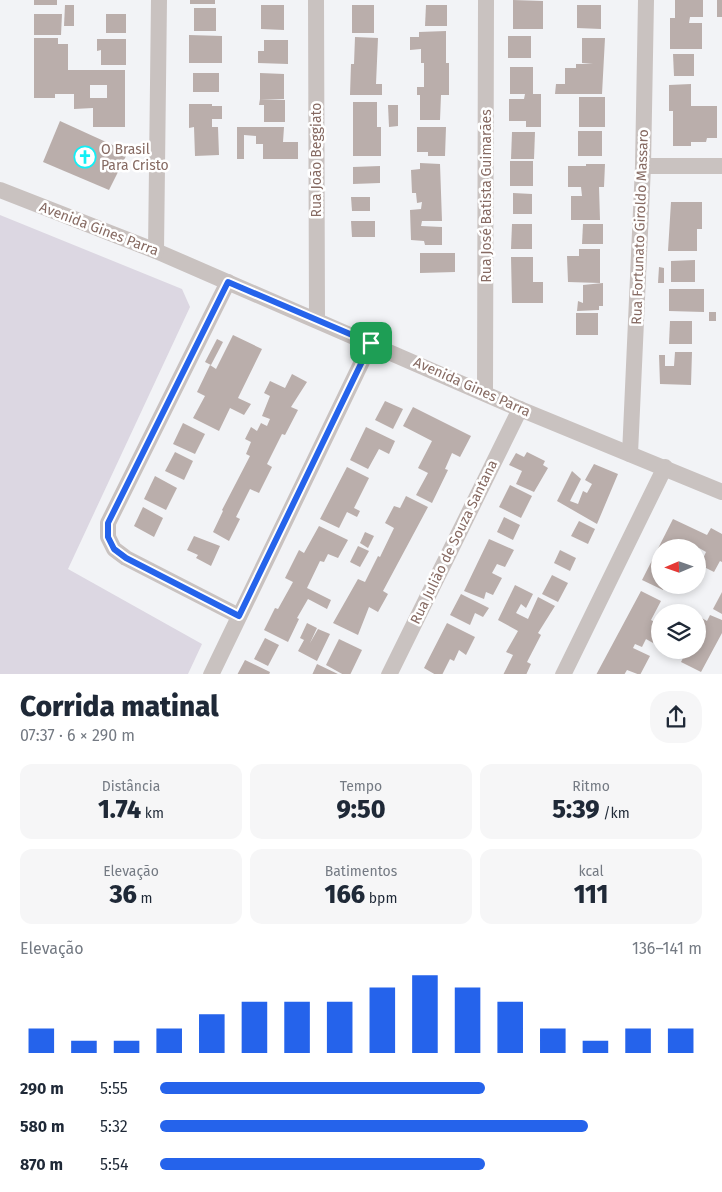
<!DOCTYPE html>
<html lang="pt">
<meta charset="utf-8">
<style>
body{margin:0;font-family:"Fira Sans",sans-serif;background:#f6f6f7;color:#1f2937;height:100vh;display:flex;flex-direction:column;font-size:19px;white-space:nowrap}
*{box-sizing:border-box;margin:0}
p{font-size:16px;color:#747a83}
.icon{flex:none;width:28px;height:28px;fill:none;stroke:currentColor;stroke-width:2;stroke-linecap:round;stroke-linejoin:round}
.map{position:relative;height:674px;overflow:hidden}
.drawer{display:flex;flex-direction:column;background:#fff;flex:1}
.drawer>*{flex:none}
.needle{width:32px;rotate:268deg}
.tools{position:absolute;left:651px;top:539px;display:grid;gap:10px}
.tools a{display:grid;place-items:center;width:55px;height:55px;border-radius:50%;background:#fff;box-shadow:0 2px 8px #0003;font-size:25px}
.pin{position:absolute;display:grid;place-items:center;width:42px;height:42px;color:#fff;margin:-21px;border-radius:10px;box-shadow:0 2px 8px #0006}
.round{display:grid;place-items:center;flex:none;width:52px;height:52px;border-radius:20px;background:#f6f6f7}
.headline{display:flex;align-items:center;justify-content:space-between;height:85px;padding:0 20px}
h1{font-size:28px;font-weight:800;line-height:38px}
.stats{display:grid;grid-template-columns:repeat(3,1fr);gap:8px;height:85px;padding:5px 20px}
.stats div{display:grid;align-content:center;border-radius:12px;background:#f6f6f7;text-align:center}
.stats b{font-size:25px;font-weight:800}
.stats small{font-size:14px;font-weight:400}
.stats p{font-size:14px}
.chart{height:140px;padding:10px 20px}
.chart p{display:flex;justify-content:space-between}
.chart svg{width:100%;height:90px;margin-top:5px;stroke:#2563eb;stroke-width:6}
ul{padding:0 20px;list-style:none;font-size:16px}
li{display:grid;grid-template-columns:80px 60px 1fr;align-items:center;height:38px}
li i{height:12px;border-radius:6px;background:#2563eb}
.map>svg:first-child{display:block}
.green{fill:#dcd7e2}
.building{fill:#baaeab;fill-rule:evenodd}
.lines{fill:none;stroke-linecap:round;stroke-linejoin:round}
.minor{stroke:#c9c2c0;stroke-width:16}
.route-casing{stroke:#fff;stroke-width:10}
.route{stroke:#2563eb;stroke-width:6}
.labels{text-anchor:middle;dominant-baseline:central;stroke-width:5;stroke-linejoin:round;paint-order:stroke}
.poi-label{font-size:14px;fill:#866a62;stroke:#fff;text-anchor:start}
.street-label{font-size:14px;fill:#866a62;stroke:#fff}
</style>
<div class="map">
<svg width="722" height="675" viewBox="0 0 722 675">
<rect width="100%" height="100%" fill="#f2f3f6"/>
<!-- green -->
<polygon class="green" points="0,215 182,289 190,307 68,569 202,644 188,674 0,674"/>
<!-- building -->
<g class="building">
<rect x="34" y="0" width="23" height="5"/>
<rect x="190" y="0" width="25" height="4"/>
<polygon points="513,0 543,1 543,29 513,29"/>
<polygon points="675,0 703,0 703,17 690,17 689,23 702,23 702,49 670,49 670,18 675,18"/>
<rect x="717" y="0" width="5" height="17"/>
<polygon points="65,5 74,5 74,26 64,26"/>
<polygon points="261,5 284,5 284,30 261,29"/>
<rect x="352" y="5" width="22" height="28"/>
<polygon points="426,5 447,5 447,26 425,26"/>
<polygon points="577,5 601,5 601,29 577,28"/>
<rect x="194" y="8" width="22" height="23"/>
<polygon points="34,14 62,14 61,35 34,35"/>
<rect x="106" y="14" width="20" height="19"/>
<polygon points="446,31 446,63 449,63 449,95 441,95 440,120 420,120 420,95 417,95 417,87 424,87 424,63 421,63 421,49 410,50 410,37 419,37 419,32"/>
<polygon points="189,35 222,36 222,63 189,63"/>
<rect x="508" y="36" width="23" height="22"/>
<polygon points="355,37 378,38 376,84 382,84 382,95 350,95 351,64 354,64"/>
<path d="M34 38H58V44H68V70H125V127H93V108L74 109V94H55V98H34ZM90 85H107V98H90Z"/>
<polygon points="582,38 605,38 602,94 555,94 556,84 565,84 565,68 576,68 576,64 593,64 582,63"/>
<polygon points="97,39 126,39 126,65 101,65 101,50 97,51"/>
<polygon points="264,40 288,40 288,64 258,63 258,51 264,51"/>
<polygon points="673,54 694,54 694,76 674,76"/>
<polygon points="510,67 533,67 533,94 541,94 541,127 526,127 526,121 509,121 509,99 524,99 525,94 510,94"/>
<rect x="193" y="73" width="26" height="19"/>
<polygon points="260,73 284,74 284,99 260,99"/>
<polygon points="691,84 691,106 717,106 717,138 707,138 706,142 691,142 691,146 673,146 673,111 669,111 669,85"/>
<rect x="579" y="97" width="26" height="30"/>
<polygon points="260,99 285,100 285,122 264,122 264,105 259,105"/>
<polygon points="353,102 377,102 377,127 381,127 381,156 353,156"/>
<polygon points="189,104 212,104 212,106 222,106 222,119 212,119 212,127 218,127 219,155 195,156 194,127 189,128"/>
<polygon points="388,105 398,105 398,126 389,127"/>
<polygon points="60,121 128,152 109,190 43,162"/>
<polygon points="237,127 284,127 283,142 298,142 298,159 263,159 263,144 256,144 256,136 244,135 244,159 237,159"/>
<polygon points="417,127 446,127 445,156 428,156 428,152 417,152"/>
<rect x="578" y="131" width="24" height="25"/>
<polygon points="512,132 535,132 534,159 511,159"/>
<rect x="510" y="161" width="23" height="25"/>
<polygon points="420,163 440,164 442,221 422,221 421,226 442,227 442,245 425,245 424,241 411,240 410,210 421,209 422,202 417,203 416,193 412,193 411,170 420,169"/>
<polygon points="586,164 605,164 604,187 599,187 600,220 571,220 571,196 582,196 581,187 568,187 568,166 586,166"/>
<polygon points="380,166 380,183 353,184 353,167"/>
<polygon points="513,193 532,194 532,214 513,214"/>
<polygon points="351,197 370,197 370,211 352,211"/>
<polygon points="671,202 702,202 702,229 697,229 697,251 668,251"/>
<polygon points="351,221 375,221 375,237 352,237"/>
<polygon points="512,224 532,224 532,249 511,249"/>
<polygon points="583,224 603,224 603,244 582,244"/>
<polygon points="579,249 600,249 600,283 568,282 567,256 579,256"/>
<polygon points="420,253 455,253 455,272 420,273"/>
<polygon points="511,257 533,257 533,282 543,282 543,303 512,303"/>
<polygon points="695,260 695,282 671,282 671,261"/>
<polygon points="659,267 664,268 664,283 658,283"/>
<polygon points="603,283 603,306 599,306 599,310 577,311 578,301 583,303 583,285"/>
<polygon points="669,289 704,289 704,312 669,311"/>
<rect x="709" y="312" width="7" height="9"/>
<rect x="576" y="313" width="22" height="22"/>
<polygon points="670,321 692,321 692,344 669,344"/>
<polygon points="233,335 262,349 238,398 251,404 244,415 230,408 219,431 193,418 205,396 197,392 210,365 216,369"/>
<polygon points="217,339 223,342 211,365 205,362"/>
<polygon points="675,352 692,352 691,385 660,384 659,355 665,355 665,366 674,366"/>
<polygon points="292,374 307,382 291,407 298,410 285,435 282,434 267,464 272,467 259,493 250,489 236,517 240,519 229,541 213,532 223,511 222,510 250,456 246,454 251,442 245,439 251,427 257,431 261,423 267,426 270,419 262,416 270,396 264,393 270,381 285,388"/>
<polygon points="385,401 403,409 393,429 375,420"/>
<polygon points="413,407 471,436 460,457 452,453 445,469 448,470 432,503 416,495 428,473 418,468 432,441 403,426"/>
<polygon points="183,423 205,434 195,454 173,444"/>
<polygon points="366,427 395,441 389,454 379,449 368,469 350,460"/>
<polygon points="175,452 193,461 184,480 165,471"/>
<polygon points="527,452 545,461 543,465 548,468 534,492 516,484 522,471 509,465 516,453 524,457"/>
<polygon points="594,464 618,474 597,524 557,501 572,471 581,479 570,501 578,504 583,491 587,493 592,484 585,480"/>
<polygon points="347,467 369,478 354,508 360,511 357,517 347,512 339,528 320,519"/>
<polygon points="155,476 177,488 166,510 144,499"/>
<polygon points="510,485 532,496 521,518 499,507"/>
<polygon points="406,496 428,507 383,591 388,594 378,612 369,607 358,635 333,623 358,579 365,582 378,556 380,557 394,528 385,523 394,506 400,508"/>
<polygon points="143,507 163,518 154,537 134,526"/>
<polygon points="504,517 520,525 513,540 497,532"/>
<polygon points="673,519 707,535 711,528 722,534 722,562 720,561 714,572 700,565 706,552 699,548 698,551 698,548 660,548 660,585 665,585 663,590 642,580"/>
<polygon points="579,521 595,529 588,544 571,536"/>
<polygon points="319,526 348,540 338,558 328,554 324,562 320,561 307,588 331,600 327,609 308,599 297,618 299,619 288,642 264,630 275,608 278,609 293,582 285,578 299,550 304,553"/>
<polygon points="365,532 374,536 368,548 360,543"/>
<polygon points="194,536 220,546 211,566 196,558 198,555 187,550"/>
<polygon points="489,539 514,550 505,567 497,564 492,573 502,578 493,595 486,592 484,599 464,591"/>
<polygon points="358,546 369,551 360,567 350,562"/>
<polygon points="560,550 576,558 570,571 554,563"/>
<polygon points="552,575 568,583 558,602 542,594"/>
<polygon points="515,585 533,594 526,608 521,604 516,613 528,619 538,597 555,606 538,633 541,635 527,662 531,664 526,675 503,675 513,655 506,652 518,631 498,620"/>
<polygon points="641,591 661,601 651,620 660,625 653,643 646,639 642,647 635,644 633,648 650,656 640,675 627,670 624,675 596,675"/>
<polygon points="722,592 722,614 713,609"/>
<polygon points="461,594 489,608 483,617 475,613 470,625 450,615"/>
<polygon points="710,615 722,620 722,633 701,672 681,662 687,650 698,650 698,622 700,617 707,621"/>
<polygon points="307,623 317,628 310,643 318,629 330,634 317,661 298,651 304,640 300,638"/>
<polygon points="447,623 475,637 466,655 459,650 454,661 450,659 442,675 436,675 424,668"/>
<polygon points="265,638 279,645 268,666 254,659"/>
<polygon points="339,639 362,650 350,675 344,675 326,665"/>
<polygon points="245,660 270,672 269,675 237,675"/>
<polygon points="317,664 340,675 312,675"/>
</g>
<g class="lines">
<!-- minor -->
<g class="minor">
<polyline points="316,0 317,320"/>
<polyline points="643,166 722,166"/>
<polyline points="0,190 156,251 520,409 722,492"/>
<polyline points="156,251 159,0"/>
<polyline points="228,282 108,523 108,537 114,549 126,558 239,616"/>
<polyline points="485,393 486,0"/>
<polyline points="630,454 643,166 646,0"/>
<polyline points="211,675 371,343"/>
<polyline points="389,675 520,409"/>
<polyline points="563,675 665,467"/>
</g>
</g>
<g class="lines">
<!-- route casing -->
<g class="route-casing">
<polygon id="route" points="228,282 371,343 239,616 126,558 114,549 108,537 108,523"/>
</g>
<!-- route -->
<use href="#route" class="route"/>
</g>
<!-- icons -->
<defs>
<g id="church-ring" transform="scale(1.125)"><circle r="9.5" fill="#fff" stroke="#12eff5" stroke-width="1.5"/><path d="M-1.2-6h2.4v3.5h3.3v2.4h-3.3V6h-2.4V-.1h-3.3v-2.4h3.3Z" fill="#12eff5"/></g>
</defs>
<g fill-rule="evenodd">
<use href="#church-ring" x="85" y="157"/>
</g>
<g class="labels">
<!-- poi labels -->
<g class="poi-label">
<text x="101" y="149">O Brasil<tspan x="101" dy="16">Para Cristo</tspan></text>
</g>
<!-- street labels -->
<g class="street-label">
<text transform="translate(316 160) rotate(-90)">Rua João Beggiato</text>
<text transform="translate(486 196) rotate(-90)">Rua José Batista Guimarães</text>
<text transform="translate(640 227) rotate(-88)">Rua Fortunato Giroldo Massaro</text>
<text transform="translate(99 229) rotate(21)">Avenida Gines Parra</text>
<text transform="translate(472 387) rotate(24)">Avenida Gines Parra</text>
<text transform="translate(454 542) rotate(-64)">Rua Julião de Souza Santana</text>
</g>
</g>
</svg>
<div class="tools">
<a><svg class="needle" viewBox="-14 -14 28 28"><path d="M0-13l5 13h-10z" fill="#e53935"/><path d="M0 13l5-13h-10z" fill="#747a83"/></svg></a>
<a><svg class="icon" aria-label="layers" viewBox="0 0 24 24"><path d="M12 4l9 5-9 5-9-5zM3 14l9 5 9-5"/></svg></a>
</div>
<div class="pin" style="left:371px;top:343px;background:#1e9e55"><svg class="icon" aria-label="arrive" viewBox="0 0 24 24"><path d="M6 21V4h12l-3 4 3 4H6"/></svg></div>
</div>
<section class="drawer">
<div class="headline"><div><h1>Corrida matinal</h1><p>07:37 · 6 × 290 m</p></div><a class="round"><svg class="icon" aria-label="share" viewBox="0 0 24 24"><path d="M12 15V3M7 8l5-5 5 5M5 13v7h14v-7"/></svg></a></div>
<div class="stats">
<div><p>Distância</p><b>1.74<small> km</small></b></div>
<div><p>Tempo</p><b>9:50</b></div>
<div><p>Ritmo</p><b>5:39<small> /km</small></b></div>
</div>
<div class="stats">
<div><p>Elevação</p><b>36<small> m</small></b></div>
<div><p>Batimentos</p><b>166<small> bpm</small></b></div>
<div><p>kcal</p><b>111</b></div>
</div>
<div class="chart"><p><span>Elevação</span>136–141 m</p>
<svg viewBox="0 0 160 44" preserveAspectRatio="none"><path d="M5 44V32M15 44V38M25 44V38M35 44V32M45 44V25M55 44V19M65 44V19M75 44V19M85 44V12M95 44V6M105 44V12M115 44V19M125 44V32M135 44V38M145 44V32M155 44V32"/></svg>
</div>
<ul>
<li><b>290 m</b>5:55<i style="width:60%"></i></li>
<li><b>580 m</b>5:32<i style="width:79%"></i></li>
<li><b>870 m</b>5:54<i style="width:60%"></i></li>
</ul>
</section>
